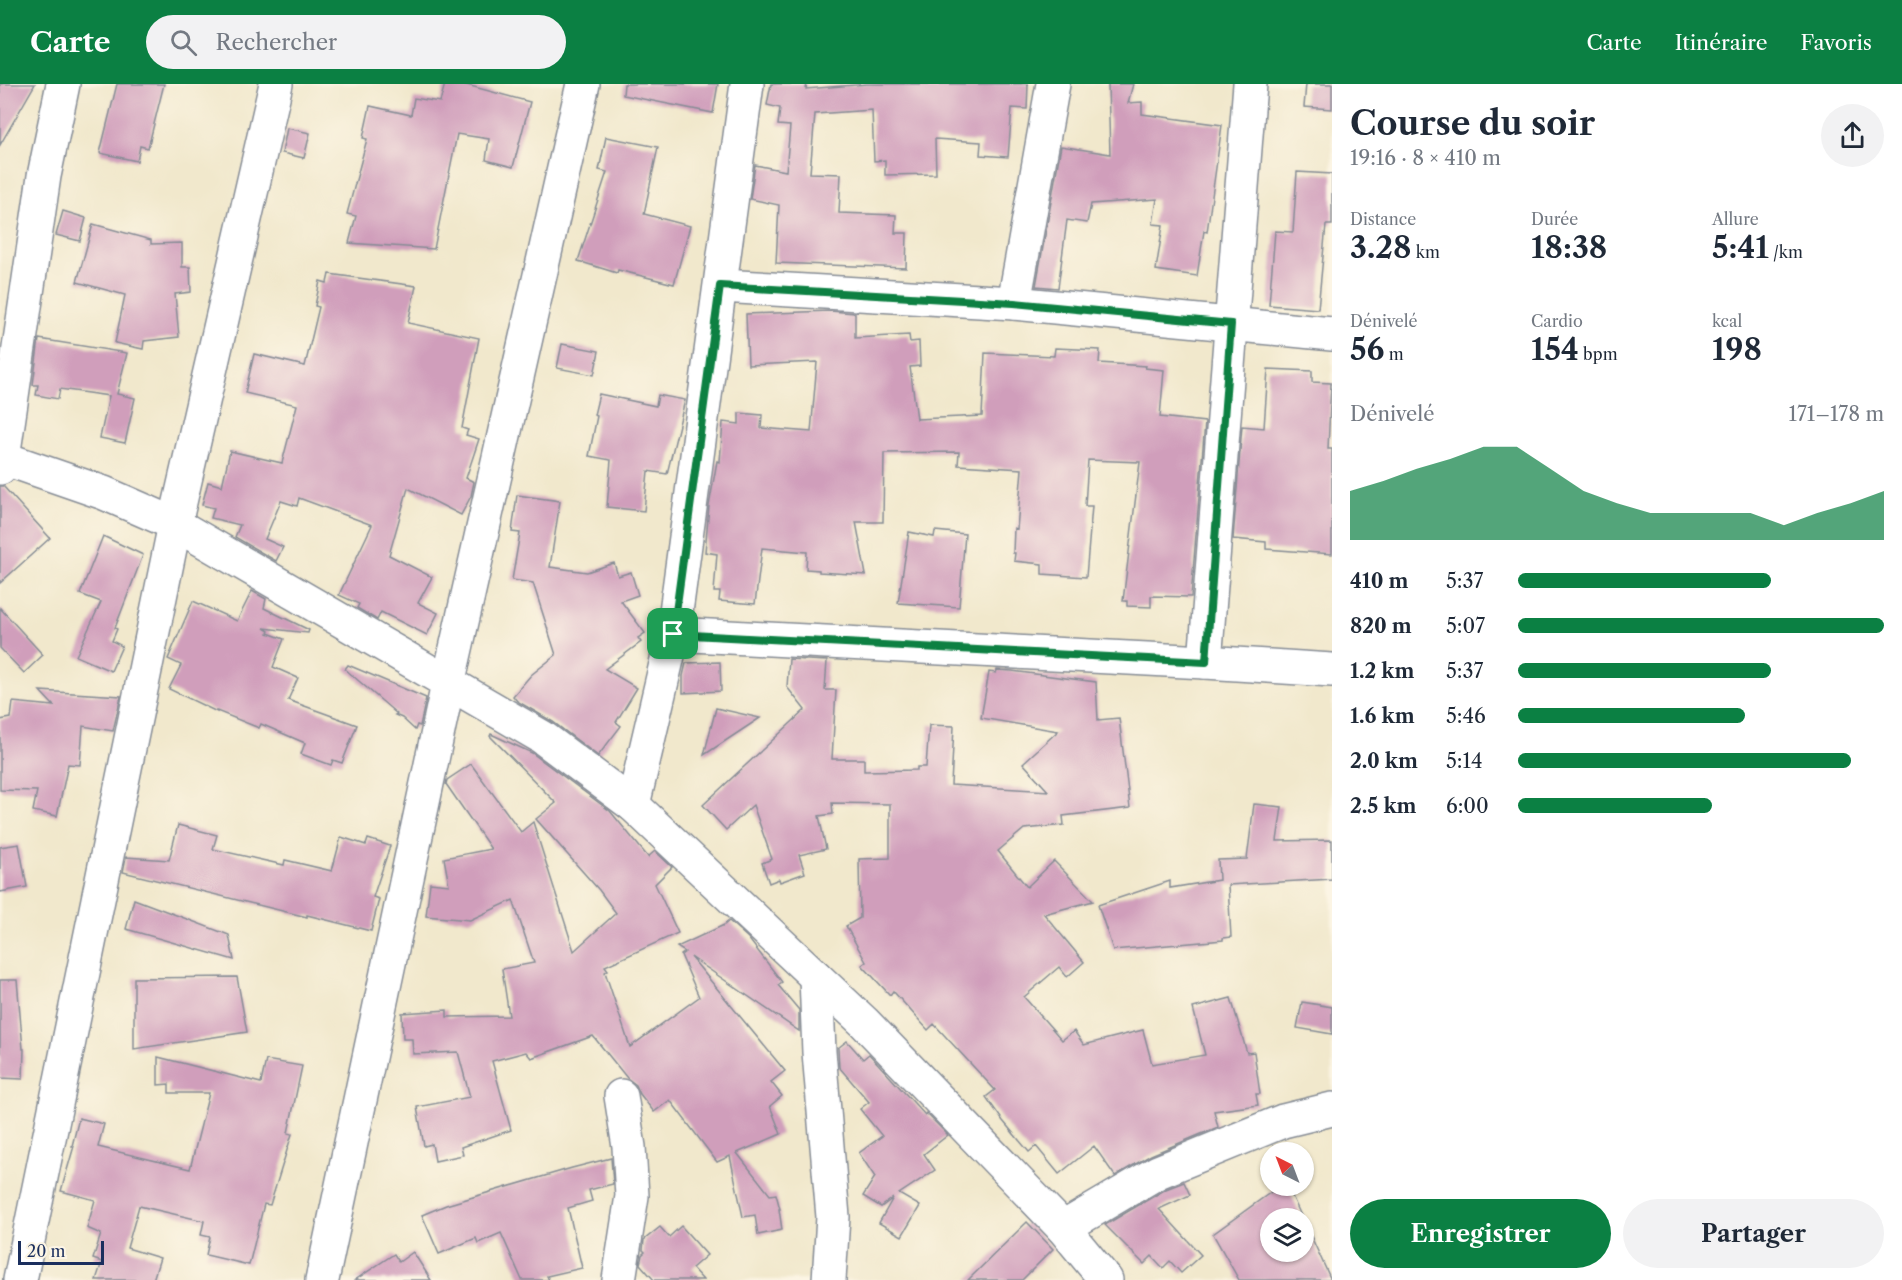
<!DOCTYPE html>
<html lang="fr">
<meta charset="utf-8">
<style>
body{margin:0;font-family:"Libre Caslon Text",serif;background:#f2f2f3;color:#1f2937;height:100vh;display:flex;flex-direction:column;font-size:22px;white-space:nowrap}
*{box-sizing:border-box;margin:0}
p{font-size:20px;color:#747a83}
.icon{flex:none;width:33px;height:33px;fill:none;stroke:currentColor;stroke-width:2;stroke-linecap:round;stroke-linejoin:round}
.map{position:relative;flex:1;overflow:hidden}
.sheet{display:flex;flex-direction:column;background:#fff;width:570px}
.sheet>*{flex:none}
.needle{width:39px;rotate:318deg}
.fabs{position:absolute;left:1260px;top:1058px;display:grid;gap:12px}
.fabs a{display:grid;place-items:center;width:54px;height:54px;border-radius:50%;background:#fff;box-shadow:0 2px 4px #0004;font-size:30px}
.scale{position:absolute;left:18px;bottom:15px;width:86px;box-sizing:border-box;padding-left:6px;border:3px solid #1b2f5e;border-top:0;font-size:16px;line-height:21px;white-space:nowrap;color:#1b2f5e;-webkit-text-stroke:4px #fcf5e5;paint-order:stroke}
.pin{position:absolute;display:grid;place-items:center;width:51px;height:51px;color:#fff;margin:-26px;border-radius:12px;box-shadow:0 3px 9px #0006}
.round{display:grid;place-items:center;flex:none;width:63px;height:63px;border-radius:32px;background:#f2f2f3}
.head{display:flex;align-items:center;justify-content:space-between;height:102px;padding:0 18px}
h1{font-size:33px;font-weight:700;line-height:45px}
.stats{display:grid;grid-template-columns:repeat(3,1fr);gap:9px;height:102px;padding:6px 18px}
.stats div{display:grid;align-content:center}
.stats b{font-size:30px;font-weight:700}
.stats small{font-size:16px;font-weight:400}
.stats p{font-size:16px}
.chart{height:168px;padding:12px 18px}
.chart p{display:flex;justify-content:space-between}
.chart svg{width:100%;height:108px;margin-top:6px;fill:#0b8043;opacity:.7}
.primary-button{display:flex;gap:12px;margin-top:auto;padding:12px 18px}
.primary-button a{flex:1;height:69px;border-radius:36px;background:#0b8043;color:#fff;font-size:24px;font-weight:700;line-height:69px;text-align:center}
.primary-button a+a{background:#f2f2f3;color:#1f2937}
ul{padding:0 18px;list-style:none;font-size:20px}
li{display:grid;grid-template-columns:96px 72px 1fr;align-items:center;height:45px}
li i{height:15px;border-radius:8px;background:#0b8043}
header{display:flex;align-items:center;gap:36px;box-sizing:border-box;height:84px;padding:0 30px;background:#0b8043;color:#fff}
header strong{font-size:28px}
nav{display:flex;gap:33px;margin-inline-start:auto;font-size:21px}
.search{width:420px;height:54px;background:#f2f2f3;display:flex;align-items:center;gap:15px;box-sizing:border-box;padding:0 21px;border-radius:33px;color:#747a83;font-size:22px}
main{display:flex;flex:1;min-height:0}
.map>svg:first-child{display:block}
.building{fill:#d09ebb}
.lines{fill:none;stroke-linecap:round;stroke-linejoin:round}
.minor-casing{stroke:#868c95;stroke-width:36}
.minor{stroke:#fff;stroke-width:33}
.route-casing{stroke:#fff;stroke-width:12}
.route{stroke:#0b8043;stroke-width:8}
</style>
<header>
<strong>Carte</strong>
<div class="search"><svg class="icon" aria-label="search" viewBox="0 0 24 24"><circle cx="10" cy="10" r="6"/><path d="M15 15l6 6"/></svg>Rechercher</div>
<nav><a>Carte</a><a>Itinéraire</a><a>Favoris</a></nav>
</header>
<main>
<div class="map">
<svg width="1332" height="1196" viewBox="0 0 1332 1196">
<rect width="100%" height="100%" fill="#fcf5e5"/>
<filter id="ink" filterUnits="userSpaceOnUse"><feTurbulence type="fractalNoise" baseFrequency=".0167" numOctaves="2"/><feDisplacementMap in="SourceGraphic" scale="12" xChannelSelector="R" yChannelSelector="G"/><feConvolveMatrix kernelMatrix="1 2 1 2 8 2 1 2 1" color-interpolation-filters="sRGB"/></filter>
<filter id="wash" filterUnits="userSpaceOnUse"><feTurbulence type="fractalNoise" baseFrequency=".008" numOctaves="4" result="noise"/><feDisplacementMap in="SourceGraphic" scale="24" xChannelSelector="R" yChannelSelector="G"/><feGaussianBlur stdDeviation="1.35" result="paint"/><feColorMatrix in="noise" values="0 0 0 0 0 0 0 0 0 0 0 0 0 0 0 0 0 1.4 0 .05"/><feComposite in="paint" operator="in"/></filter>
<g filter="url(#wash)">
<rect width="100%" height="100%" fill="#f1e8cc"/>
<g id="blocks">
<!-- building -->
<g class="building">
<polygon points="0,0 35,0 0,61"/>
<polygon points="117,0 164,0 148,64 140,62 137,77 100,69"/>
<polygon points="445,0 463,0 530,18 513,83 486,76 489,55 457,50 434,165 349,159 356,132 347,130 367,55 363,54 370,22 411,31 414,14 440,18"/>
<polygon points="624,0 718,0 713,29 623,11"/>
<polygon points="771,0 807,0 806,5 867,0 1028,0 1027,25 1012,24 1008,73 980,71 981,58 935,55 936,90 885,91 885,76 874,77 872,26 815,30 810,89 841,90 839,129 896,131 895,149 907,149 906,184 776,179 779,121 750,115 755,81 786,87 790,42 778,41 780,24 767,21"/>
<polygon points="1108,0 1133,0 1128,19 1142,18 1142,30 1222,41 1207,148 1204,147 1197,192 1156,186 1163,141 1153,140 1157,115 1091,120 1087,139 1067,136 1058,204 1036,202 1061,62 1110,70"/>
<polygon points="1306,0 1332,0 1332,25 1304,23"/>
<polygon points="287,44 310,49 304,74 282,69"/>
<polygon points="606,53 658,63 644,130 690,142 674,200 618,186 617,189 578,177 607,88 599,86"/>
<polygon points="1297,88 1332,90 1332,141 1326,141 1318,225 1269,221 1275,147 1293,148"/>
<polygon points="63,127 86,134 80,157 56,151"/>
<polygon points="93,140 151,156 151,160 182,159 182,183 190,183 191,208 175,210 179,253 144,257 143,265 115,259 125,211 77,198"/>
<polygon points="329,190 416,202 408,239 479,254 462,344 468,346 466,351 479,355 466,394 474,398 471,412 461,431 408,404 389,471 432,493 418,519 438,529 427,551 381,528 377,536 357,524 359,520 339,511 372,441 299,414 297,422 281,417 265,455 283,463 276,477 235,453 240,441 211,434 214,424 202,421 208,398 222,402 230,367 282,379 297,321 245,309 254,270 305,282 319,223 315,222 320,197 327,199"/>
<polygon points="830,227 855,229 855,254 909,251 910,258 919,257 920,282 910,283 917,335 982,332 985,269 1054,272 1055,264 1100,266 1099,279 1146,282 1145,284 1164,286 1160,333 1205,338 1191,513 1151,512 1151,523 1127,522 1127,517 1123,517 1140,378 1088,376 1085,422 1092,422 1086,493 1042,490 1042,480 1014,477 1015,469 1013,469 1014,444 1017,445 1022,385 958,381 959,368 884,369 883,438 856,438 866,491 819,488 819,486 806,485 807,468 762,464 755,520 719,517 720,508 714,508 717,470 705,468 709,422 717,377 720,378 723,338 739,340 739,329 762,331 761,344 811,348 817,278 748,281 746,230"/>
<polygon points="39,255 127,269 117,310 135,314 125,359 100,354 109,312 60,305 58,315 36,311 38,301 33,301"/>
<polygon points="562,260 599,267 594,291 557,284"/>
<polygon points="1268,285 1312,287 1312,298 1331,299 1328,365 1332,365 1332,470 1266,465 1266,458 1233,455 1242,342 1264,344"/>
<polygon points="599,310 656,322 658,311 685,316 667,390 648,387 644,427 607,423 611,376 589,372 597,332 594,331"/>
<polygon points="0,402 3,402 50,454 0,499"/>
<polygon points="517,411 560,417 550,483 587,488 614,479 618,492 631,488 638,511 621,517 645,549 638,554 641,558 605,585 637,604 616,638 621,642 598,672 553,638 517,617 513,612 531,591 556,571 533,499 512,496 520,449 512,448"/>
<polygon points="935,447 965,450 959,523 898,519 909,448 934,453"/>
<polygon points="103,452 143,471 115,544 117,545 112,557 122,562 111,587 76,572 101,518 80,510"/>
<polygon points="252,507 266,515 264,524 309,546 308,549 264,544 269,547 268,549 284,555 273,583 298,594 288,616 357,641 342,679 333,676 331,681 301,670 305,659 261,640 259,644 217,627 217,628 169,605 181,581 168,575 193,517 237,537"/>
<polygon points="0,524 43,571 24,589 0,564"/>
<polygon points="789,575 827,577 825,606 836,606 832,675 864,675 864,687 917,686 917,683 926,683 929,641 954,642 951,701 1048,707 1023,679 1058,647 981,634 989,588 996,589 997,586 1012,587 1096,598 1098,636 1119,634 1130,724 1063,732 1064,741 1024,745 998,767 1027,803 1054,777 1093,817 1044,830 1084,878 1067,893 1059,883 1024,913 1062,956 1074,947 1084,961 1143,946 1152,980 1205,971 1193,924 1231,914 1247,969 1254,968 1260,1010 1256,1010 1258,1021 1214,1027 1218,1043 1151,1071 1115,1092 1094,1062 1059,1090 1036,1062 1029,1068 1003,1037 986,1013 995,1006 934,940 928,946 893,907 890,911 862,881 866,878 846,842 860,834 859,775 890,774 890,720 832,719 833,730 819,732 826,765 799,771 805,789 780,798 779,795 769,799 762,779 772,775 753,721 726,746 703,721 805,626 787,603"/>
<polygon points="720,578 721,607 683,609 683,592 686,579"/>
<polygon points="348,581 426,614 420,642 417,641 415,646 402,634 395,631 397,630 345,585"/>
<polygon points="40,607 121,612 113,647 83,642 80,681 68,680 57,732 33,727 37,707 0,706 0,636 11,634 13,618 54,622"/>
<polygon points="716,624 760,634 704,671"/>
<polygon points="491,650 532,669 610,727 648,773 655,767 672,783 655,800 678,849 605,882 608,886 605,888 630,963 699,913 681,871 685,868 677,863 724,841 729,837 748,854 782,898 778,901 799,926 799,947 691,873 785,987 771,998 782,1012 770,1022 781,1050 737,1069 770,1111 776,1110 780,1125 779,1125 782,1146 758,1151 755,1131 743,1133 730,1072 717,1078 670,1016 654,1028 640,1010 636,1001 627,994 593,952 531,974 526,968 492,977 511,1046 461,1063 463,1071 435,1077 432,1060 424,1062 417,1023 470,1013 458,968 413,970 412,955 403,955 402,929 447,926 447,933 509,932 502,885 534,879 513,816 470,836 426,832 430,799 449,801 444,774 491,765 446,700 447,696 471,680 521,748 533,738 574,867 616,829 599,806 536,735 556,719 490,652"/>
<polygon points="1254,720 1282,723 1277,757 1332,756 1332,795 1228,801 1231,853 1223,854 1223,856 1113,866 1098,821 1170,797 1170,804 1219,796 1218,776 1247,775"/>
<polygon points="178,741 217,751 213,765 284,781 285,776 332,787 341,753 366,761 368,755 390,762 373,813 379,815 371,847 307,831 307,833 123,788 126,773 169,776"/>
<polygon points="19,760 27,803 0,808 0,763"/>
<polygon points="134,815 229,851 234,876 126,845"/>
<polygon points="237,893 247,948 134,965 134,894"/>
<polygon points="0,896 17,896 23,965 24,965 23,995 0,994"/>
<polygon points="1302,918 1332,923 1332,950 1297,944"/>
<polygon points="847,957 863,975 869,970 925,1031 926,1029 948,1051 924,1070 935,1086 899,1110 920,1122 902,1152 879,1139 893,1114 881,1123 863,1112 875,1093 859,1069 882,1052 860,1025 869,1018 839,983 838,964"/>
<polygon points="158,973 261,999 266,976 302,982 288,1049 292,1050 270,1121 264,1120 249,1181 206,1171 210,1153 201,1151 204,1137 139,1122 127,1164 160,1174 153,1196 96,1196 102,1178 93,1175 101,1150 87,1144 95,1116 61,1107 74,1062 72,1062 79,1034 104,1040 98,1063 190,1085 209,1009 169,1009 169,1000 158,1001"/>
<polygon points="611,1074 613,1100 589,1106 592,1117 568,1124 582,1184 547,1192 549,1196 522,1196 501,1149 478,1159 476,1154 439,1170 422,1131 446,1121 572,1084"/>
<polygon points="1184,1098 1190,1111 1159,1125 1201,1171 1181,1189 1170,1177 1163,1184 1152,1172 1144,1180 1105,1141 1166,1105"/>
<polygon points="1281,1101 1287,1101 1302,1134 1270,1134 1270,1167 1304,1167 1304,1137 1331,1196 1239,1196 1213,1150"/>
<polygon points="1027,1138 1053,1165 1022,1196 968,1196"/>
<polygon points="681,1142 707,1171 692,1184 703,1196 654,1196 640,1180 642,1171 645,1168 643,1166 644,1156 660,1143 669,1153"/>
<polygon points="413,1168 431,1196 355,1196 394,1170 399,1178"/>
</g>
</g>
</g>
<g filter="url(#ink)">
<use href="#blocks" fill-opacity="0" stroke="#868c95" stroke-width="1.5"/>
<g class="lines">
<!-- minor casing -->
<g class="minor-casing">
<g id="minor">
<polyline points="721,202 1014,219 1332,250"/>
<polyline points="1014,219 1053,0"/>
<polyline points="0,373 104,409 175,440 542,653 633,721 864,938 1063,1144 1106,1196"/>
<polyline points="0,384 3,374 44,92 63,0"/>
<polyline points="673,550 1205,578 1332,586"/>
<polyline points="1205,578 1250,0"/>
<polyline points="633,721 673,550 747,0"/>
<polyline points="816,893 819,968 833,1133 829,1196"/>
<polyline points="1063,1144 1158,1088 1283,1037 1332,1025"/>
<polyline points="20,1196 175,440 276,0"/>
<polyline points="322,1196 448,600 583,0"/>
<polyline points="619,1196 632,1112 629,1063 621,1012"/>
</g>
</g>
<!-- minor -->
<use href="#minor" class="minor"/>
</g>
</g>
<g class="lines" filter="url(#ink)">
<!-- route casing -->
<g class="route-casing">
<polygon id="route" points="720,202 1014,219 1231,240 1206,578 673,550"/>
</g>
<!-- route -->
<use href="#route" class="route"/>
</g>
</svg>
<div class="fabs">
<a><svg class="needle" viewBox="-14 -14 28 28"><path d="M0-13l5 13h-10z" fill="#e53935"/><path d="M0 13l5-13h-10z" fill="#747a83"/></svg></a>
<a><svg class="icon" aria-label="layers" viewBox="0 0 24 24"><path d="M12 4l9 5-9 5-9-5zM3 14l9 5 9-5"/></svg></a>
</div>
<div class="scale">20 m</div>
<div class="pin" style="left:673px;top:550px;background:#1e9e55"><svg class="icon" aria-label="arrive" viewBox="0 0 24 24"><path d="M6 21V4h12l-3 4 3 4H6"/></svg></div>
</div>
<section class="sheet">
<div class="head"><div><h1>Course du soir</h1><p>19:16 · 8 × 410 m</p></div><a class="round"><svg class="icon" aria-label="share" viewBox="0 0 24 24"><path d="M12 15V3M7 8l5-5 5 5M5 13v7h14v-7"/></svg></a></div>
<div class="stats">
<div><p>Distance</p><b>3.28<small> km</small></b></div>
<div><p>Durée</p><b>18:38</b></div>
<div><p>Allure</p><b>5:41<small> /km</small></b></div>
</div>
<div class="stats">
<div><p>Dénivelé</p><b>56<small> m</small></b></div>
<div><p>Cardio</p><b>154<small> bpm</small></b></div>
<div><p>kcal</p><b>198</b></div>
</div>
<div class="chart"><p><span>Dénivelé</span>171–178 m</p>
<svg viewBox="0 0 160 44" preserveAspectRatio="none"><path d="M0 44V24L10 20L20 15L30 11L40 6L50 6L60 15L70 24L80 29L90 33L100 33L110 33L120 33L130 38L140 33L150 29L160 24V44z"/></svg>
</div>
<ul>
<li><b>410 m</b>5:37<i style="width:69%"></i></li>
<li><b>820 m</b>5:07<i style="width:100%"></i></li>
<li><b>1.2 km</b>5:37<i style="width:69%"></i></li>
<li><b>1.6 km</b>5:46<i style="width:62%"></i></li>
<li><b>2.0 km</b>5:14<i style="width:91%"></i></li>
<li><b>2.5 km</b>6:00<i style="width:53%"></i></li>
</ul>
<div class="primary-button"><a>Enregistrer</a><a>Partager</a></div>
</section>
</main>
